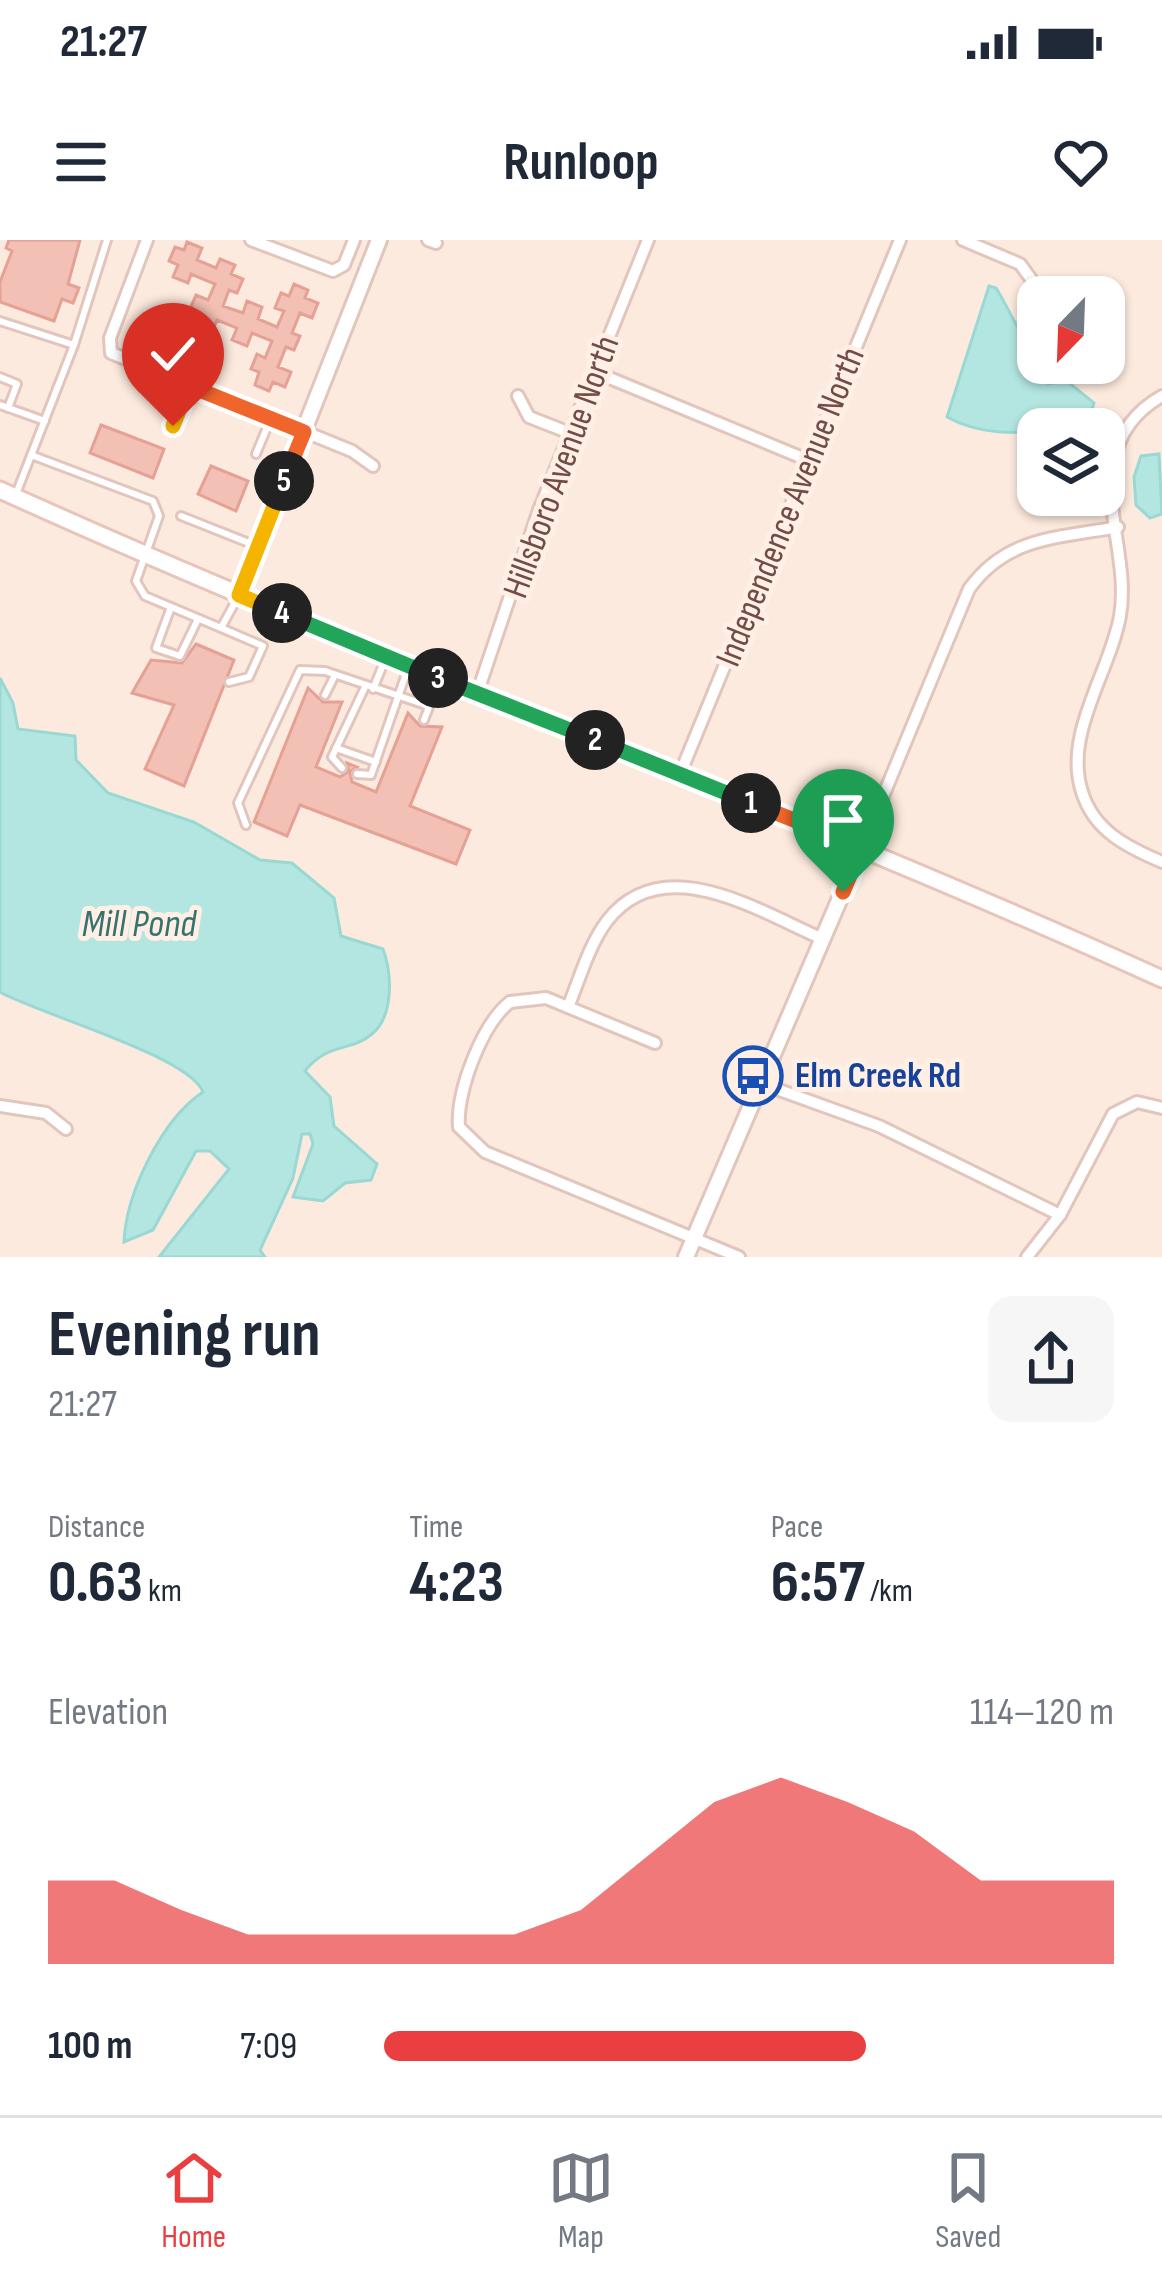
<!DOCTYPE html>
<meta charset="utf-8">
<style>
body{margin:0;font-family:"Sofia Sans Condensed",sans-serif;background:#f6f6f7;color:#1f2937;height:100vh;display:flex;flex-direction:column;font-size:45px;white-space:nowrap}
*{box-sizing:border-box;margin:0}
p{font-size:39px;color:#747a83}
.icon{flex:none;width:66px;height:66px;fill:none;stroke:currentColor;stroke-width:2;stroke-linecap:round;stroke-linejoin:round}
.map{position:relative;height:1017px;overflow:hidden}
.side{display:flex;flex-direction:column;background:#fff;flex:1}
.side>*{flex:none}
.needle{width:78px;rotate:203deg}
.controls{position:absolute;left:1017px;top:36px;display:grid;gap:24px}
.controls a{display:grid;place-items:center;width:108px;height:108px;border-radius:24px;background:#fff;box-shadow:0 3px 9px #0004;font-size:60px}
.pin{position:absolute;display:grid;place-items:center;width:102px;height:102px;color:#fff;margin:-123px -51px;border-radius:50% 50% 50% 0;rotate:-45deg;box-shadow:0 0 12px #0007}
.pin .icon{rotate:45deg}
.km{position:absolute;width:60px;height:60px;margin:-30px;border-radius:50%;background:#222;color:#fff;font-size:33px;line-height:60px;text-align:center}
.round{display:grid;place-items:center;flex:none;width:126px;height:126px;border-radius:24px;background:#f6f6f7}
.overview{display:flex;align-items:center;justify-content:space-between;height:204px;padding:0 48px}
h1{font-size:66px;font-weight:700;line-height:90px}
.metrics{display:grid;grid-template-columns:repeat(3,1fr);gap:18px;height:204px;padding:12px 48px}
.metrics div{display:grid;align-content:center}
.metrics b{font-size:60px;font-weight:700}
.metrics small{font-size:33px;font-weight:400}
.metrics p{font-size:33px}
.chart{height:336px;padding:24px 48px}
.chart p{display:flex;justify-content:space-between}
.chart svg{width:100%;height:216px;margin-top:12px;fill:#ea3f40;opacity:.7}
ul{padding:0 48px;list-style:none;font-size:39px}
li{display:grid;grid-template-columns:192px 144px 1fr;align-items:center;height:90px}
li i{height:30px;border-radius:15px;background:#ea3f40}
.status{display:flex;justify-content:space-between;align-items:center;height:84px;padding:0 60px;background:#fff;direction:ltr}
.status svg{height:33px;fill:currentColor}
header{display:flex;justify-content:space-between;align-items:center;height:156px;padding:0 48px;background:#fff;font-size:54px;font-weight:700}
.dock{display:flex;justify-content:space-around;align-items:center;height:168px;border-top:3px solid #e0e1e3;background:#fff;font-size:33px;color:#747a83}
.dock a{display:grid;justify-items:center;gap:6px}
.dock .on{color:#ea3f40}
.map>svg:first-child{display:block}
.water{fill:#b3e6e1;stroke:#99d8d3;stroke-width:3}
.building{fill:#f2c0b5;stroke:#e5a195;stroke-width:3}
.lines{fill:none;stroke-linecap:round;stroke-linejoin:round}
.service-casing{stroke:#e2c6bd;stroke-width:12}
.minor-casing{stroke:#e2c6bd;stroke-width:16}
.tertiary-casing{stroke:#e2c6bd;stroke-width:20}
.secondary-casing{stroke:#e7c5ba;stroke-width:21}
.service{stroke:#fff;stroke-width:6}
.minor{stroke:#fff;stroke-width:10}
.tertiary{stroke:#fff;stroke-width:14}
.secondary{stroke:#fff;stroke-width:15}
.split-1-casing{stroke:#fff;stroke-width:24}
.split-2-casing{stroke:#fff;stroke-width:24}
.split-3-casing{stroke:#fff;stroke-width:24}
.split-4-casing{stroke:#fff;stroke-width:24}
.split-5-casing{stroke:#fff;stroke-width:24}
.split-6-casing{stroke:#fff;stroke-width:24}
.split-7-casing{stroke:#fff;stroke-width:24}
.split-1{stroke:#f0652b;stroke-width:15}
.split-2{stroke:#22a559;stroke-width:15}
.split-3{stroke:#22a559;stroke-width:15}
.split-4{stroke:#22a559;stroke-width:15}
.split-5{stroke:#f5b400;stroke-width:15}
.split-6{stroke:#f0652b;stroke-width:15}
.split-7{stroke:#f5b400;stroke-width:15}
.labels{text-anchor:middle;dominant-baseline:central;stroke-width:10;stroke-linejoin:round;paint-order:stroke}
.street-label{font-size:36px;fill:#724c46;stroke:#ffefe5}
.transit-label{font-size:36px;font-weight:bold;fill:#164399;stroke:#ffefe5;text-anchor:start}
.water-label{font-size:39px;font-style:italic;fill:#38726e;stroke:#ffefe5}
</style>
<div class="status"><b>21:27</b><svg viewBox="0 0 49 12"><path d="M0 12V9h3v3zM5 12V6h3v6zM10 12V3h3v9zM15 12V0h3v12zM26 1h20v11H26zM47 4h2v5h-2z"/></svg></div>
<header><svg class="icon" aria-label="menu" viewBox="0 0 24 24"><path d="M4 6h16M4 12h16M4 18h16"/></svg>Runloop<svg class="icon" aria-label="heart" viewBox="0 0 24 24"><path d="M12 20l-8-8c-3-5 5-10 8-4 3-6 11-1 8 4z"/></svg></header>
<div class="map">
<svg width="1162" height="1017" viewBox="0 0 1162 1017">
<rect width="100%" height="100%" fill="#fdeade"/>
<!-- water -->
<g class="water">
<path d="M989 46 996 48C1008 66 1042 138 1048 144L1067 141 1094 163 1086 189C1039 189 992 202 947 177Z"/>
<polygon points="1159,214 1162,274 1150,278 1136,265 1134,237 1141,216"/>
<path d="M0 438 13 463 18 489 75 496 76 520 108 553 194 582 260 620 292 623 334 658 341 696 383 709C392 733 394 776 372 794 351 812 328 802 305 831L330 857 334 886 377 924 371 940 345 943 323 961 293 957 313 904 310 894H302L293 938 260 1010 265 1017H159L229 929 210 911H196L153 990 124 1002C126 953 162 879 203 852 189 816 42 775 0 752Z"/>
</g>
<!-- building -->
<g class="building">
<polygon points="9,0 80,0 68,44 79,48 73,63 62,59 54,81 0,62 0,42 12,11 6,8"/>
<polygon points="187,2 202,8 197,20 216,28 220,19 235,25 231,34 243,39 237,53 229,50 223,66 243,73 247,61 262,67 258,79 277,87 284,71 275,68 281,53 289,56 294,44 308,50 305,58 318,63 312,78 300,73 292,93 300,96 294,110 286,107 278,127 291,132 285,147 273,142 269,151 255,145 259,132 251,129 257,114 265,118 272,101 252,93 247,106 232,100 237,88 217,80 210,96 219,99 213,114 202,110 198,118 183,112 187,104 167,96 162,108 147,102 151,94 138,89 144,74 156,79 161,67 176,73 173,81 196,90 202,74 190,69 196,55 208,60 215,44 191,34 188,43 173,37 178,25 169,21 175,7 184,10"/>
<polygon points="101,185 164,209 153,238 90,213"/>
<polygon points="211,226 248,241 236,271 198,254"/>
<polygon points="196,404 234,420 184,546 145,529 174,465 132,453 151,420 182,423"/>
<polygon points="308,448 323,462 342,462 316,527 340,537 349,531 347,523 357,527 350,532 352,542 376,552 408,473 420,486 442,487 410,566 470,590 456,624 300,565 287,596 254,582"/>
</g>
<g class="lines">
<!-- service casing -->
<g class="service-casing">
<g id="service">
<polyline points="0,81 74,105"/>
<polyline points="0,137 17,144 8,168"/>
<polyline points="0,165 45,181"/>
<polyline points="173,186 189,146"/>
<polyline points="256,214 271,178"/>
<polyline points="31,215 153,261 159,276 136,341 145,356 221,388 239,355"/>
<polyline points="16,254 74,105 107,0"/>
<polyline points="181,276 254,305"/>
<polyline points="171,367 156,408 180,416 198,379"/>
<polyline points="221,388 263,406 249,437 229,442"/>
<polyline points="373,449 385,420"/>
<polyline points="325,455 335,435"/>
<polyline points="336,508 376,522"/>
<polyline points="342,528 332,517 365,447"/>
<polyline points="357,534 371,535 408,428"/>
<polyline points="246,585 238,563 300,430 325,431 423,464 429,467 424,480"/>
</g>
</g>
<!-- minor casing -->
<g class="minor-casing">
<g id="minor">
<polyline points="147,0 110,98 111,113 352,211 373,226"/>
<polyline points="251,0 333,31 344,25 354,0"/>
<polyline points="428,0 436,3"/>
<polyline points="963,0 1020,24 1031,39"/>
<polyline points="595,132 810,221"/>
<polyline points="518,156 529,177 570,193"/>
<path d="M1162 156C1137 170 1120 192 1114 220 1103 270 1129 324 1120 376 1110 432 1063 494 1082 552 1094 591 1127 607 1162 622"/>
<polyline points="477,454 539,270 648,0"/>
<polyline points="680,534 900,0"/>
<path d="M862 607 969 349C1007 296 1059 298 1118 287"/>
<path d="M568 767C580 738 589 705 607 681 663 608 760 672 823 699"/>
<path d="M655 803 546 758 510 762C482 784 456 852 459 887L485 912 739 1017"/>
<polyline points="760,843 879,886 1060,975"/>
<polyline points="0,866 46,873 66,889"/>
<polyline points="1027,1017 1060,975 1113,874 1137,862 1162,868"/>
</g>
</g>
<!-- tertiary casing -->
<g class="tertiary-casing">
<g id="tertiary">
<polyline points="239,355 379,0"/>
<polyline points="686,1017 862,607"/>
</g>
</g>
<!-- secondary casing -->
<g class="secondary-casing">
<path id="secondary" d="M0 250C383 424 779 565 1162 739"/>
</g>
<!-- service -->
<use href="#service" class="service"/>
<!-- minor -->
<use href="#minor" class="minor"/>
<!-- tertiary -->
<use href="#tertiary" class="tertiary"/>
<!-- secondary -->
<use href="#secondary" class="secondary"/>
</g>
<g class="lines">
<!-- split-1 casing -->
<g class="split-1-casing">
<polyline id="split-1" points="751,563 862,607 843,652"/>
</g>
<!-- split-2 casing -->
<g class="split-2-casing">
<polyline id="split-2" points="595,500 751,563"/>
</g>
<!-- split-3 casing -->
<g class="split-3-casing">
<polyline id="split-3" points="438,438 595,500"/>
</g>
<!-- split-4 casing -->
<g class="split-4-casing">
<polyline id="split-4" points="282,373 438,438"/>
</g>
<!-- split-5 casing -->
<g class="split-5-casing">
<polyline id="split-5" points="282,373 239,355 284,241"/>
</g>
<!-- split-6 casing -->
<g class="split-6-casing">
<polyline id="split-6" points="197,149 304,192 284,241"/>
</g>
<!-- split-7 casing -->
<g class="split-7-casing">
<polyline id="split-7" points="173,186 189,146 197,149"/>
</g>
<!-- split-1 -->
<use href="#split-1" class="split-1"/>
<!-- split-2 -->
<use href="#split-2" class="split-2"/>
<!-- split-3 -->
<use href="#split-3" class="split-3"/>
<!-- split-4 -->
<use href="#split-4" class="split-4"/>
<!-- split-5 -->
<use href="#split-5" class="split-5"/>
<!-- split-6 -->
<use href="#split-6" class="split-6"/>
<!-- split-7 -->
<use href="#split-7" class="split-7"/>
</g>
<!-- icons -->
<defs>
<g id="bus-ring" transform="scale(3)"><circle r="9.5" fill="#ffefe5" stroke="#1a4fb4" stroke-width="1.5"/><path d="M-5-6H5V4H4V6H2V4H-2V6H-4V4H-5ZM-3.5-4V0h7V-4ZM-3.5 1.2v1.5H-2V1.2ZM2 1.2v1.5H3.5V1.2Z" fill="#1a4fb4"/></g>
</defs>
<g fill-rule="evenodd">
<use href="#bus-ring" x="753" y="836"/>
</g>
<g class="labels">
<!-- street labels -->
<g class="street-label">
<text transform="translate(562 227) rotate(-70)">Hillsboro Avenue North</text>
<text transform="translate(791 267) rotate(-68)">Independence Avenue North</text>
</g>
<!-- transit labels -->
<g class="transit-label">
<text x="795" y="836">Elm Creek Rd</text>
</g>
<!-- water labels -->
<g class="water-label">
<text x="139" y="684">Mill Pond</text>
</g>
</g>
</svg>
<div class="controls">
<a><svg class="needle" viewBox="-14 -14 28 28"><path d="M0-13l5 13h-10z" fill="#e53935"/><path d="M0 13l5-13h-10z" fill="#747a83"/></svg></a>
<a><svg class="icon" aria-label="layers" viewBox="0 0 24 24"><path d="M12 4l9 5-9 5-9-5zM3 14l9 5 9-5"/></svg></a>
</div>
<div class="pin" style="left:843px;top:652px;background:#1e9e55"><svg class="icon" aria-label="arrive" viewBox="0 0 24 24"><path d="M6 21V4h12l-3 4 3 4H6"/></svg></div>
<div class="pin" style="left:173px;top:186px;background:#d93025"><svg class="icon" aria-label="check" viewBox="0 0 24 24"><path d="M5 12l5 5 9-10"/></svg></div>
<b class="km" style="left:751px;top:563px">1</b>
<b class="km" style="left:595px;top:500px">2</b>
<b class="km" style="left:438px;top:438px">3</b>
<b class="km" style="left:282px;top:373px">4</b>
<b class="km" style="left:284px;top:241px">5</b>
</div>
<section class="side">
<div class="overview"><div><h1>Evening run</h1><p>21:27</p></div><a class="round"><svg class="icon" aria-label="share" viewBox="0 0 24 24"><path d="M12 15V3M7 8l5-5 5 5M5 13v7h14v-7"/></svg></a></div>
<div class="metrics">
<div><p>Distance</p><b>0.63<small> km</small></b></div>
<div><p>Time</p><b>4:23</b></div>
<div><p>Pace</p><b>6:57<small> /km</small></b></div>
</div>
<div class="chart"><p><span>Elevation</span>114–120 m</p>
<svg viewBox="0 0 160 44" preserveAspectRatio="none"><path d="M0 44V27L10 27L20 33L30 38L40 38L50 38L60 38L70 38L80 33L90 22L100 11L110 6L120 11L130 17L140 27L150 27L160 27V44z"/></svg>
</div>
<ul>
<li><b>100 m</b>7:09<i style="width:66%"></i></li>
</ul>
</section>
<nav class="dock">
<a class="on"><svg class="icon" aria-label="home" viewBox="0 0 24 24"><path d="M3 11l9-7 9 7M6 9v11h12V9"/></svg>Home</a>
<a><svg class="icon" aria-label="map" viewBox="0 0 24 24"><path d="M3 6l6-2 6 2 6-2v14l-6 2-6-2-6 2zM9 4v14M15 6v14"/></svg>Map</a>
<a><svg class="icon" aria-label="saved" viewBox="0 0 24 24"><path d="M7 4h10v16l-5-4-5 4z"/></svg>Saved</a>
</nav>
